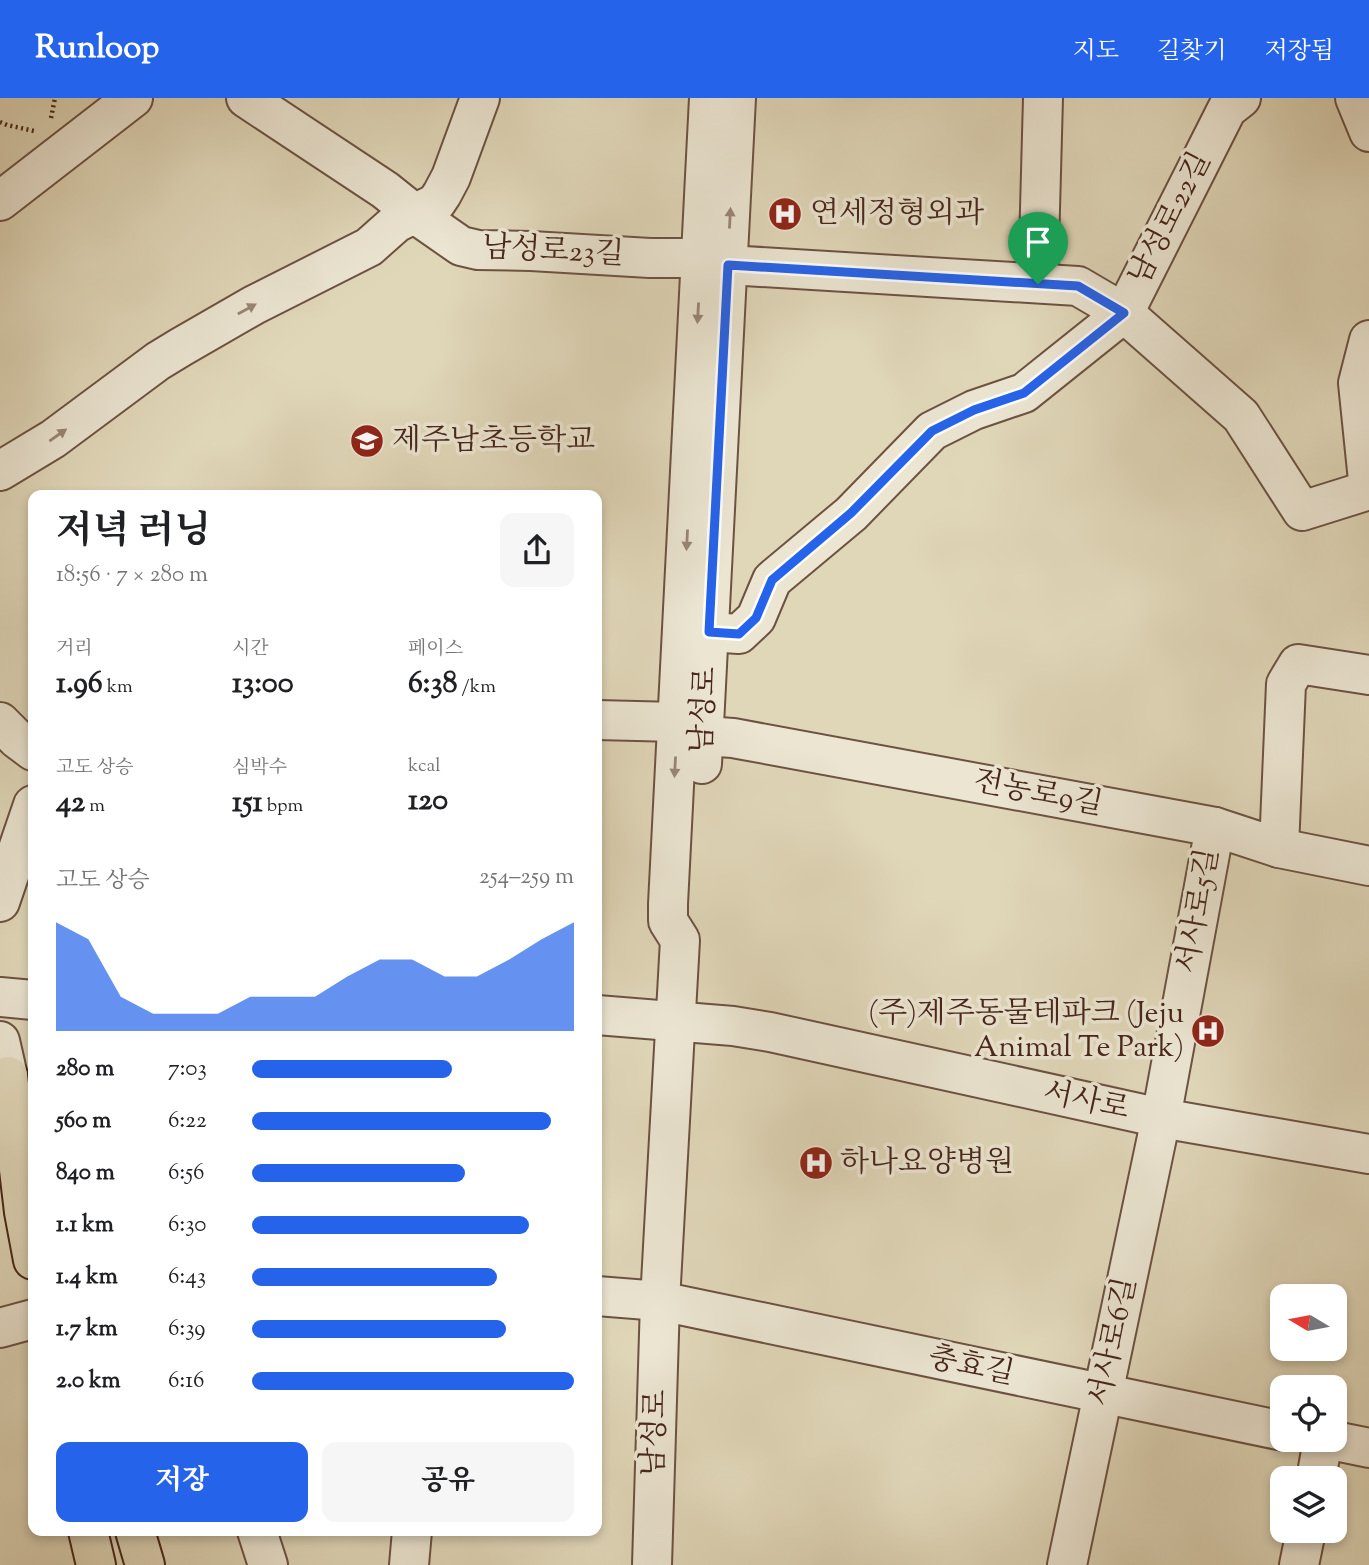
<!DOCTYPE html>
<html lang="ko">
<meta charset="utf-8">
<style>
body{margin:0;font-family:"Sorts Mill Goudy","Noto Serif KR",serif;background:#f6f6f6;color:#202124;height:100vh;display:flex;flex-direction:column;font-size:26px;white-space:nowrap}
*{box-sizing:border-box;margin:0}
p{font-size:23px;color:#757577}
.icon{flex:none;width:38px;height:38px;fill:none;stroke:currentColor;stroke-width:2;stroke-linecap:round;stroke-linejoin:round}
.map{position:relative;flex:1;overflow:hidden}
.details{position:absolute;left:28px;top:392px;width:574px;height:1046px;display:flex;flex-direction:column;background:#fff;border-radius:14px;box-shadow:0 4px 10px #0003}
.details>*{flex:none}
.needle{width:46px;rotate:280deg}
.fabs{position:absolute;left:1270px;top:1186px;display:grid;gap:14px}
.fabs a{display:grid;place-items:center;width:77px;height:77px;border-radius:14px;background:#fff;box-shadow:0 4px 10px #0003;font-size:35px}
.pin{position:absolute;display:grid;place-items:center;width:60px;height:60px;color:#fff;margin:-72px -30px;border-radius:50% 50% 50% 0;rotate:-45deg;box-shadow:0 0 7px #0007}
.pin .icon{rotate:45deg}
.round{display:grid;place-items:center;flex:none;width:74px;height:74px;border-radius:14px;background:#f6f6f6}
.headline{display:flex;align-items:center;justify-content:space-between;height:119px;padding:0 28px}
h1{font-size:38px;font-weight:700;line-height:52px}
.stats{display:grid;grid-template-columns:repeat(3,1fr);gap:10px;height:119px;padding:7px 28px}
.stats div{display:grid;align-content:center}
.stats b{font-size:30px;font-weight:700}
.stats small{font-size:19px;font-weight:400}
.stats p{font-size:19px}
.chart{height:196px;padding:14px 28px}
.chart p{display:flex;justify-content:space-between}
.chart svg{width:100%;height:126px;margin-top:7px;fill:#2563eb;opacity:.7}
.action{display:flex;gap:14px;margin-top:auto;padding:14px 28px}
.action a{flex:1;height:80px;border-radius:14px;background:#2563eb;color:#fff;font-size:28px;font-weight:700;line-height:80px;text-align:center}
.action a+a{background:#f6f6f6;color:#202124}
ul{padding:0 28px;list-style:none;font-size:23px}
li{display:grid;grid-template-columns:112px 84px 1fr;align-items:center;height:52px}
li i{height:18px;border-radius:9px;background:#2563eb}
header{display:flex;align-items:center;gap:42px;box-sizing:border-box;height:98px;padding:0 35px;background:#2563eb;color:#fff}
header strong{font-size:33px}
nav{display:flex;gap:38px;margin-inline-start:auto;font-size:24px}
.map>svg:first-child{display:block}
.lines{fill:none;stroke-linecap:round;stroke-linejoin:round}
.minor-casing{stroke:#6d5242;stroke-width:42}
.major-casing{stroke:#47261a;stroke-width:42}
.path{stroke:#47261a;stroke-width:4.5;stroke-dasharray:2 3.5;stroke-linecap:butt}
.minor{stroke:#ebe5d2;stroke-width:38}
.major{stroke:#e0d7b9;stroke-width:38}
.oneway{fill:#998676}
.route-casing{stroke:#fff;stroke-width:14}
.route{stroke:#2563eb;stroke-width:9}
.labels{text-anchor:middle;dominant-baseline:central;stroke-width:7;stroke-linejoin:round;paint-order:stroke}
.poi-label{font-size:30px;fill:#47261a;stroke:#ebe5d2;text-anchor:start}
.street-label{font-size:30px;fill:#47261a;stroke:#ebe5d2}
</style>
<header>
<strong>Runloop</strong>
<nav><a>지도</a><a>길찾기</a><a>저장됨</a></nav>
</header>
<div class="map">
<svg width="1369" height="1467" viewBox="0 0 1369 1467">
<rect width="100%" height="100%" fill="#e0d7b9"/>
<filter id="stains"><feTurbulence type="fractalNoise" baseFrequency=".00286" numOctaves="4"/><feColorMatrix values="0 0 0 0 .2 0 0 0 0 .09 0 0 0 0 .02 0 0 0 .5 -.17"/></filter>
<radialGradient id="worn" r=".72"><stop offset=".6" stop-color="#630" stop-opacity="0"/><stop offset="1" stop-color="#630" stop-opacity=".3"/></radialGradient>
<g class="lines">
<!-- minor casing -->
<g class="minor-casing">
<g id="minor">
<polyline points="246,0 385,92 415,116 461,148 478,152 531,153 650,160 700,160"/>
<polyline points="1355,0 1369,34"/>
<polyline points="0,103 133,0"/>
<polyline points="728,167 1078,188 1124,215 1241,318 1302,413 1369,392"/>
<polyline points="1038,185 1043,0"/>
<polyline points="0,373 53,341 158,263 181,249 254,207 369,149 396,125 436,105 442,96 451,79 480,0"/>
<polyline points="1369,392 1358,285 1369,242"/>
<polyline points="709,534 739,536 756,520 772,482 851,416 932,333 974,312 1024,295 1124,215 1227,11 1241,0"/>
<polyline points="597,622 677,624"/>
<polyline points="0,624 17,641 33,653"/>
<polyline points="704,638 733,640 1215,729 1279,750 1369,768"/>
<polyline points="702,666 736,0"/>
<polyline points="1279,750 1286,586 1298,566 1369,577"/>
<polyline points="0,804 33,707"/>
<polyline points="0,899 33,902"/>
<polyline points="597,917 733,928 770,934 1161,1020 1369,1056"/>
<polyline points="0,943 8,978"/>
<polyline points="597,1198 660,1203 1283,1333"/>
<polyline points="0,1230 33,1221"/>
<polyline points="1330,1342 1369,1350"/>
<polyline points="1316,1381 1323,1342"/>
<polyline points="257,1433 268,1467"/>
<polyline points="409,1467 412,1433"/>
<polyline points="652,1467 660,1203 680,842 668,823 668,806 709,0"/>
<polyline points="1067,1467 1161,1020 1215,729"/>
<polyline points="1299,1467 1306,1433"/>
</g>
</g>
<!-- major casing -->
<g class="major-casing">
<g id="major">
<polyline points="8,978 24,1114 33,1162"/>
<polyline points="88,1433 96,1467"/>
<polyline points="135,1433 145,1467"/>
</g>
</g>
<!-- path -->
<g class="path">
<polyline points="51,20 55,0"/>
<polyline points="0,24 7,27 34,33"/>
</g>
<!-- minor -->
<use href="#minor" class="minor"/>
<!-- major -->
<use href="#major" class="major"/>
</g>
<!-- one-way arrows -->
<defs><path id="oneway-solid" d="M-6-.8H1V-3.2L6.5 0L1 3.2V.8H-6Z" transform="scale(1.75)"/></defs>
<g class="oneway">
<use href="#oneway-solid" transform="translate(730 120) rotate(-87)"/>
<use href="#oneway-solid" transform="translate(247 211) rotate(-29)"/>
<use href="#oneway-solid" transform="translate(698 215) rotate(93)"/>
<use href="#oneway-solid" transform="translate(58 337) rotate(-35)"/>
<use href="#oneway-solid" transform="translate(687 442) rotate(93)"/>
<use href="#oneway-solid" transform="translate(675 669) rotate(93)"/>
</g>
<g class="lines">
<!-- route casing -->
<g class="route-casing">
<polygon id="route" points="728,167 1078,188 1124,215 1024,295 974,312 932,333 851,415 772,482 756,520 739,536 709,534"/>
</g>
<!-- route -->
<use href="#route" class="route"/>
</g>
<!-- icons -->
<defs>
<g id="hospital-disc" transform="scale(1.75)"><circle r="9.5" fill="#8f2418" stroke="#ebe5d2"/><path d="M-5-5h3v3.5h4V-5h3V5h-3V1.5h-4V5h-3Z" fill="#fff"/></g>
<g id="school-disc" transform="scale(1.75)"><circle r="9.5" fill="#8f2418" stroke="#ebe5d2"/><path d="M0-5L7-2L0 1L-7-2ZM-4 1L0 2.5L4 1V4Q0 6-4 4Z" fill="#fff"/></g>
</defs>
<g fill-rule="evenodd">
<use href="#hospital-disc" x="785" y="116"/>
<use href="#school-disc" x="367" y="343"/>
<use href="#hospital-disc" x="1208" y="933"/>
<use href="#hospital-disc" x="816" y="1065"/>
</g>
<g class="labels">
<!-- poi labels -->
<g class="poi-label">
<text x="810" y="116">연세정형외과</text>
<text x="392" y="343">제주남초등학교</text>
<text x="1184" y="916" text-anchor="end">(주)제주동물테파크 (Jeju<tspan x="1184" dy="34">Animal Te Park)</tspan></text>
<text x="840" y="1065">하나요양병원</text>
</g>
<!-- street labels -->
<g class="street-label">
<text transform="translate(1171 121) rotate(-63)">남성로22길</text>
<text transform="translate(553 154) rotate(3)">남성로23길</text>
<text transform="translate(705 612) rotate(-87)">남성로</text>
<text transform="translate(1038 696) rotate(11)">전농로9길</text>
<text transform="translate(1199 813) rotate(-80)">서사로5길</text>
<text transform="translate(1086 1004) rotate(12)">서사로</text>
<text transform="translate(1114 1244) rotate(-78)">서사로6길</text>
<text transform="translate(971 1269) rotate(12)">충효길</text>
<text transform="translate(656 1335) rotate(-88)">남성로</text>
</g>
</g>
<rect width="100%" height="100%" filter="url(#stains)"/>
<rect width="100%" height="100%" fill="url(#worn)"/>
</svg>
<div class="fabs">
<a><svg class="needle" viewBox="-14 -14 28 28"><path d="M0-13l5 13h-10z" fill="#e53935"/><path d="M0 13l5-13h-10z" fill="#757577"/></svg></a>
<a><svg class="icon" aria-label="locate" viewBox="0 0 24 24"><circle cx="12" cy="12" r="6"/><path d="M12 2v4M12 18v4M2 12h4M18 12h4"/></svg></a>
<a><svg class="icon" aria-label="layers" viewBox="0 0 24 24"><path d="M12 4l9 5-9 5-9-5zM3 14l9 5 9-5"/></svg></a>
</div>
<div class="pin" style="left:1038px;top:186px;background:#1e9e55"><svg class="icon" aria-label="arrive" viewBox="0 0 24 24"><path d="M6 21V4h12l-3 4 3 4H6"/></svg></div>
<section class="details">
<div class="headline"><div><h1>저녁 러닝</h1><p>18:56 · 7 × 280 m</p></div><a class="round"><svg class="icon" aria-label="share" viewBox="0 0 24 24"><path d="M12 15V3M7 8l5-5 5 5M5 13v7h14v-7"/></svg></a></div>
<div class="stats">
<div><p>거리</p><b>1.96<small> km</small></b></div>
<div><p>시간</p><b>13:00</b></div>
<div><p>페이스</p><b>6:38<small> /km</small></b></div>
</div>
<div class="stats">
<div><p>고도 상승</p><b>42<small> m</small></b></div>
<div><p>심박수</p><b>151<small> bpm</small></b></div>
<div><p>kcal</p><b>120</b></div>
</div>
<div class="chart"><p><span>고도 상승</span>254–259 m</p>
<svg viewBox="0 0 160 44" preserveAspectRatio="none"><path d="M0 44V6L10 12L20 32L30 38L40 38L50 38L60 32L70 32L80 32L90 25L100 19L110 19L120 25L130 25L140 19L150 12L160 6V44z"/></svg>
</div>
<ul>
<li><b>280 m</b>7:03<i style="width:62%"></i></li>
<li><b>560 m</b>6:22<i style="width:93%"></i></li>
<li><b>840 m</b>6:56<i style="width:66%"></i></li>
<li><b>1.1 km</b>6:30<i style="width:86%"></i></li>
<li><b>1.4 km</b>6:43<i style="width:76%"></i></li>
<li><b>1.7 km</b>6:39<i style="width:79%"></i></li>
<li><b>2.0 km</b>6:16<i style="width:100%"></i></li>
</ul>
<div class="action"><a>저장</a><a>공유</a></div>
</section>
</div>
